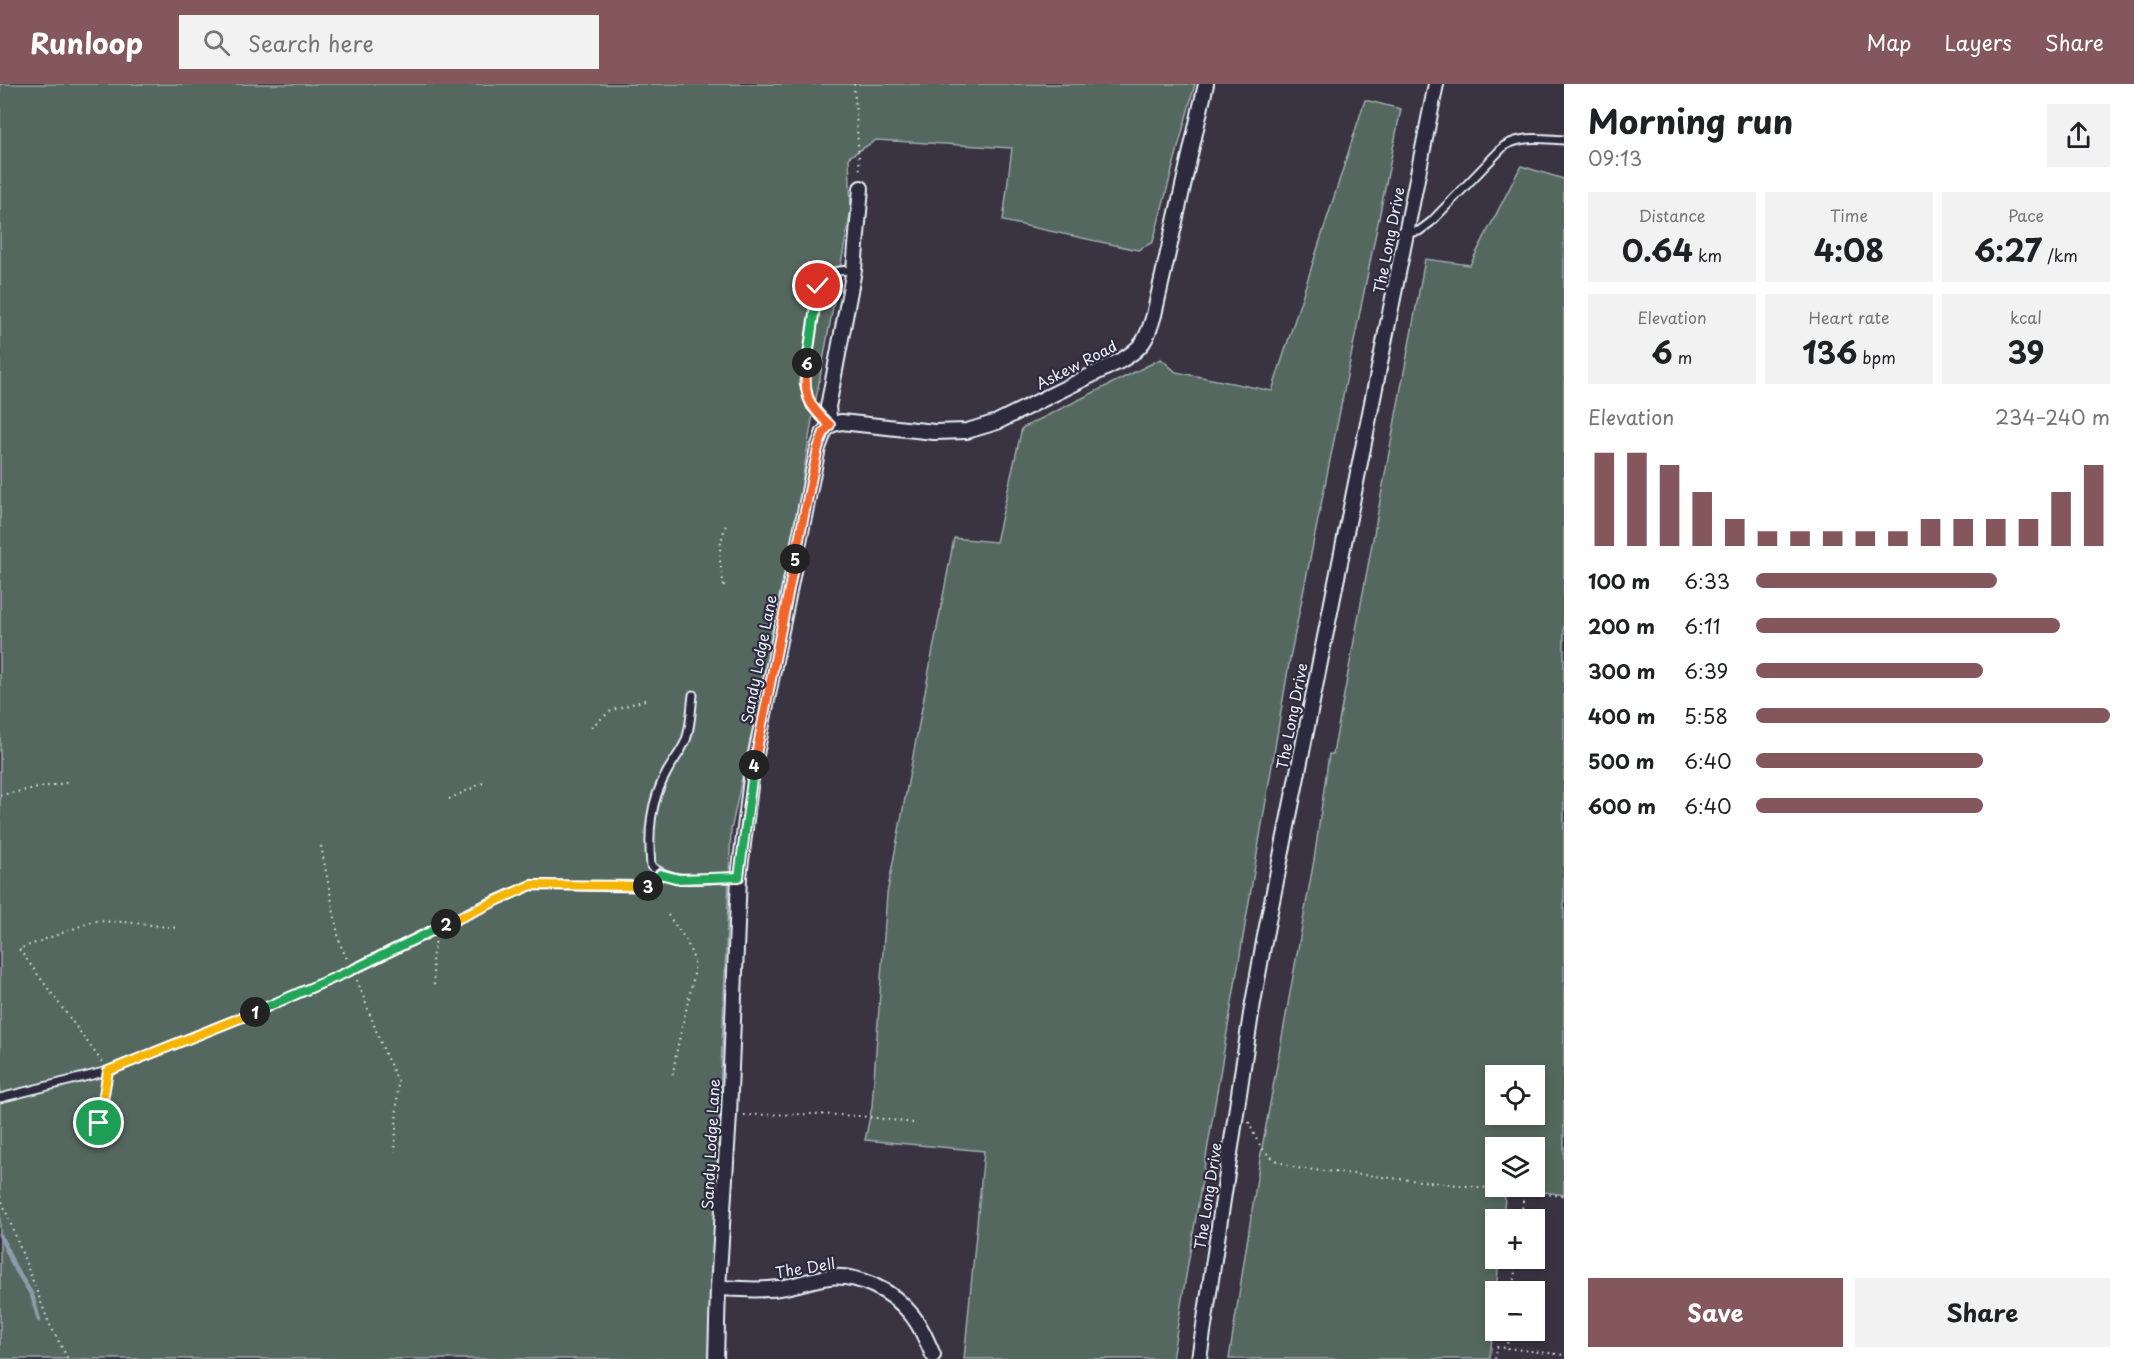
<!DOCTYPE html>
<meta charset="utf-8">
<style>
body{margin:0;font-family:"Playpen Sans",sans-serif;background:#f2f2f2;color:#202124;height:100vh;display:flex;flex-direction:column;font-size:22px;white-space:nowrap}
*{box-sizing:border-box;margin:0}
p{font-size:20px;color:#757577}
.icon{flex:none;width:33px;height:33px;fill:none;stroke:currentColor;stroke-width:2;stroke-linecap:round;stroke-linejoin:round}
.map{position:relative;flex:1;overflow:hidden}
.side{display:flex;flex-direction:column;background:#fff;width:570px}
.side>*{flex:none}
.tools{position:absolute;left:1485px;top:981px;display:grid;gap:12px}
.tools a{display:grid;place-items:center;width:60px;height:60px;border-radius:0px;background:#fff;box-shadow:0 3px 9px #0003;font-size:30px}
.pin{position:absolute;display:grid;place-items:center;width:51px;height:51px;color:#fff;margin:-26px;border:3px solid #fff;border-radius:50%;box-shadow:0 2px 6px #0007}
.km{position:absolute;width:30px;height:30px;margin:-15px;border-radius:50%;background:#222;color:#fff;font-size:16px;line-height:30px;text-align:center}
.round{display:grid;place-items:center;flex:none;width:63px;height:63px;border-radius:0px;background:#f2f2f2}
.overview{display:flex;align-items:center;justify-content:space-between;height:102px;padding:0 24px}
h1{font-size:33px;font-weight:700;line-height:45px}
.stats{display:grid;grid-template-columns:repeat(3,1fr);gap:9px;height:102px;padding:6px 24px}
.stats div{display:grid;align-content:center;border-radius:0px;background:#f2f2f2;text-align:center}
.stats b{font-size:30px;font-weight:700}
.stats small{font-size:16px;font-weight:400}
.stats p{font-size:16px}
.chart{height:168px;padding:12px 24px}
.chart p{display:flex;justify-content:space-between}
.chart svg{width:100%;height:108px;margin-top:6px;stroke:#84575d;stroke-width:6}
.button{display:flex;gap:12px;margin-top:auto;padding:12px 24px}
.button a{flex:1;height:69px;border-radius:0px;background:#84575d;color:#fff;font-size:24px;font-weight:700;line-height:69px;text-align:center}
.button a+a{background:#f2f2f2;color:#202124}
ul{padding:0 24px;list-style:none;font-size:20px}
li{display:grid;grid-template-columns:96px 72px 1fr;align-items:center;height:45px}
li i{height:15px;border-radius:8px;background:#84575d}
header{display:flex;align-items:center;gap:36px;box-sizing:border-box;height:84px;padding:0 30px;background:#84575d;color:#fff}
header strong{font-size:28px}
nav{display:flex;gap:33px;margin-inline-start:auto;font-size:21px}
.search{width:420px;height:54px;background:#f2f2f2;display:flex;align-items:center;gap:15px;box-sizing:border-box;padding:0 21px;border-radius:0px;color:#757577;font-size:22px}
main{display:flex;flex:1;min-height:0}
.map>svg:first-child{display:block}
.green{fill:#556861;stroke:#9eacac;stroke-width:1.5;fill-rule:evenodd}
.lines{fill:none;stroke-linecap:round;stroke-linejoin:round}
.stream{stroke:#8b9dab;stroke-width:4.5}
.service-casing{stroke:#e8f1f8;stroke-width:11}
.minor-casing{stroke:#e8f1f8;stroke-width:18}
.path{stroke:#e8f1f8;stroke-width:2;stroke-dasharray:1.5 4.5;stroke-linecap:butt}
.service{stroke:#2f2a3d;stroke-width:7}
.minor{stroke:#2f2a3d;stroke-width:14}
.split-1-casing{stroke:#fff;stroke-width:12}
.split-2-casing{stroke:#fff;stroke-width:12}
.split-3-casing{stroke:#fff;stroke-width:12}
.split-4-casing{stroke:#fff;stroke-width:12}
.split-5-casing{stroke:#fff;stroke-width:12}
.split-6-casing{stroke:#fff;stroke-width:12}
.split-7-casing{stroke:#fff;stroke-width:12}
.split-1{stroke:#f5b400;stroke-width:8}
.split-2{stroke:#22a559;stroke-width:8}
.split-3{stroke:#f5b400;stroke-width:8}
.split-4{stroke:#22a559;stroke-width:8}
.split-5{stroke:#f0652b;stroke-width:8}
.split-6{stroke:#f0652b;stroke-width:8}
.split-7{stroke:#22a559;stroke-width:8}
.labels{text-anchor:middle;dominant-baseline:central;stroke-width:4.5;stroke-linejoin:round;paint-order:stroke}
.street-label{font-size:15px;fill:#e8f1f8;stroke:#2f2a3d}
</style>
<header>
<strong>Runloop</strong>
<div class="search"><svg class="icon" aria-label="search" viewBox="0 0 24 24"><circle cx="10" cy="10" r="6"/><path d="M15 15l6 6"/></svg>Search here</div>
<nav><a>Map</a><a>Layers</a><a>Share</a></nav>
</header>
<main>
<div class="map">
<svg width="1564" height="1275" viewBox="0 0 1564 1275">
<rect width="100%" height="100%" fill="#3a3342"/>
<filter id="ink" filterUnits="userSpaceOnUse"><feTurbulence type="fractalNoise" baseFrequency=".0167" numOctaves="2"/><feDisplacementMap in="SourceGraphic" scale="12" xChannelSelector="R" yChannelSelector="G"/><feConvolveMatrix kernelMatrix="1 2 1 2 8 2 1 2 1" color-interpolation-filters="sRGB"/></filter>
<g filter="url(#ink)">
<!-- green -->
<g class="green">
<polygon points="0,0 1195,0 1153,158 1138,166 1003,137 1012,64 876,56 849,73 851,126 812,336 794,449 731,746 709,1275 0,1275"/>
<polygon points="1365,16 1401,25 1290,574 1172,1275 964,1275 984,1067 865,1056 872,1023 887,810 954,454 996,458 1022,344 1161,275 1176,288 1272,307"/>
<path d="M1521 82 1564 95V1111L1510 1103 1534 1102V1064H1496V1102L1506 1103 1503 1135 1496 1136V1174L1499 1175 1490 1275H1229L1260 1075 1314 776 1329 670H1333L1425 175 1470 181ZM1496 992H1534V1030H1496Z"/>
</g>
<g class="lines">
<!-- stream -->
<polyline class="stream" points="0,1151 14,1182 32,1211 39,1236"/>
<!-- service casing -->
<g class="service-casing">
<g id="service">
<path d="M1406 149 1419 147 1431 138 1504 62C1523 51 1543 55 1564 56"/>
<path d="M828 339 811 322 804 298 818 202C823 187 840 186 854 186"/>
<path d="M693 611C691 626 691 642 686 656 681 668 673 677 667 688 650 718 648 748 651 782 674 802 710 794 739 793"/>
<polyline points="0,1014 108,987 260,926 352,886 475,825 531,801 644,803 652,801 660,790"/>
</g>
</g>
<!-- minor casing -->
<g class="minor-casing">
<g id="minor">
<path d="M830 341 841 338 934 348 967 347 997 338 1120 277C1143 264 1147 255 1154 231L1206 0"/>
<path d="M718 1204C739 1205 758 1207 779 1204 796 1202 812 1195 829 1193 858 1190 893 1207 911 1230 921 1242 927 1257 933 1271"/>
<polyline points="716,1275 718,1204 729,1031 739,793 751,695 818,364 824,348 830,341 828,323 854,186 861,104"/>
<polyline points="1199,1275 1251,930 1265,852 1436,0"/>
</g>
</g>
<!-- path -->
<g class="path">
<polyline points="854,0 860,89"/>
<path d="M724 502C719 475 717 465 727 438"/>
<polyline points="591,643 612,626 645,616"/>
<polyline points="0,711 70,698"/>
<polyline points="449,715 485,698"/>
<polyline points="321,762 340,860 348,877"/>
<polyline points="668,831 686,856 694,876 694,892 677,965 672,995"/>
<polyline points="357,896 385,970 398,997 395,1068"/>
<polyline points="434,901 432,874 436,856"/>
<polyline points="102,978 19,865 94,837 125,838 177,844"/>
<polyline points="744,1031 815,1030 860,1032 914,1039"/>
<path d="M1249 1038C1259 1065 1268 1076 1296 1084L1564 1112"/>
<polyline points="99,1039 106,997"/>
<polyline points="0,1112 49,1239 68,1275"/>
<polyline points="1521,1136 1524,1107"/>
<polyline points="1513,1208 1516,1174"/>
<polyline points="1508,1246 1507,1264 1564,1271"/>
<polyline points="1495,1275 1497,1263 1507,1264"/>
</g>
<!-- service -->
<use href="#service" class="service"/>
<!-- minor -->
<use href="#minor" class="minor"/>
</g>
</g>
<g class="lines" filter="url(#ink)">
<!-- split-1 casing -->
<g class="split-1-casing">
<polyline id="split-1" points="99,1039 108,987 255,928"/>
</g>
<!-- split-2 casing -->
<g class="split-2-casing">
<polyline id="split-2" points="255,928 352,886 446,840"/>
</g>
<!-- split-3 casing -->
<g class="split-3-casing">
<polyline id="split-3" points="446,840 531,801 648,802"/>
</g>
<!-- split-4 casing -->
<g class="split-4-casing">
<polyline id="split-4" points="648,802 652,801 660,790 679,795 739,793 754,681"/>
</g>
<!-- split-5 casing -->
<g class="split-5-casing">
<polyline id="split-5" points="754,681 795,475"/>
</g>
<!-- split-6 casing -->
<g class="split-6-casing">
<path id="split-6" d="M795 475 818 364 824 348 830 341C807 321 803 310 807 279"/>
</g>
<!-- split-7 casing -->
<g class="split-7-casing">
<polyline id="split-7" points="807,279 818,202"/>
</g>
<!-- split-1 -->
<use href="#split-1" class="split-1"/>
<!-- split-2 -->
<use href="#split-2" class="split-2"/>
<!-- split-3 -->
<use href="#split-3" class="split-3"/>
<!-- split-4 -->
<use href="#split-4" class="split-4"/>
<!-- split-5 -->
<use href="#split-5" class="split-5"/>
<!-- split-6 -->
<use href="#split-6" class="split-6"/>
<!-- split-7 -->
<use href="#split-7" class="split-7"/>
</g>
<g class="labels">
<!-- street labels -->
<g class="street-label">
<text transform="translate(1388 156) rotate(-79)">The Long Drive</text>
<text transform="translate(1076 280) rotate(-27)">Askew Road</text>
<text transform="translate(758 575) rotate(-79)">Sandy Lodge Lane</text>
<text transform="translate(1291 632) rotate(-79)">The Long Drive</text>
<text transform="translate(710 1060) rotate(-87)">Sandy Lodge Lane</text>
<text transform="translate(1207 1112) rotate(-81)">The Long Drive</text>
<text transform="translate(805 1183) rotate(-9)">The Dell</text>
</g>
</g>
</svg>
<div class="tools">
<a><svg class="icon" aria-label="locate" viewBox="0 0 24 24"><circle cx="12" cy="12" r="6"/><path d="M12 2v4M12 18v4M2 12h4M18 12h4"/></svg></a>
<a><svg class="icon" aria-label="layers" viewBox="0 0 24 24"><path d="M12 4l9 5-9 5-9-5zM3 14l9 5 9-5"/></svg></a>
<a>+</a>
<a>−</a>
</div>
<div class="pin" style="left:99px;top:1039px;background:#1e9e55"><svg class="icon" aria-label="arrive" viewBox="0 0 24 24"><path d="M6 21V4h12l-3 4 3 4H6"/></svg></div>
<div class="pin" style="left:818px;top:202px;background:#d93025"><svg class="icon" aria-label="check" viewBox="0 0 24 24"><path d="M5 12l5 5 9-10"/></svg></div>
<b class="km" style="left:255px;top:928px">1</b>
<b class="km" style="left:446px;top:840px">2</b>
<b class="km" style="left:648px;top:802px">3</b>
<b class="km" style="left:754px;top:681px">4</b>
<b class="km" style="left:795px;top:475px">5</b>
<b class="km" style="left:807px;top:279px">6</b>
</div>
<section class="side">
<div class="overview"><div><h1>Morning run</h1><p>09:13</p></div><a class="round"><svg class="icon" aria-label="share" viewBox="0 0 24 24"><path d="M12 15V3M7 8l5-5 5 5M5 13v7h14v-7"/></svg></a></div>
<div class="stats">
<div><p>Distance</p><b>0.64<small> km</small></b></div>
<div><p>Time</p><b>4:08</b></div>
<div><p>Pace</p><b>6:27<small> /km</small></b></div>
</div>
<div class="stats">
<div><p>Elevation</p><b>6<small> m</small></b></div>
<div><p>Heart rate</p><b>136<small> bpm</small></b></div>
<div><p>kcal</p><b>39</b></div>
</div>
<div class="chart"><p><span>Elevation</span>234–240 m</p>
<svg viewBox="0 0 160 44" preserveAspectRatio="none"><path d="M5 44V6M15 44V6M25 44V11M35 44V22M45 44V33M55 44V38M65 44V38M75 44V38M85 44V38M95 44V38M105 44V33M115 44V33M125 44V33M135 44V33M145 44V22M155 44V11"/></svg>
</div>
<ul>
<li><b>100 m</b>6:33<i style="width:68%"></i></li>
<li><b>200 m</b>6:11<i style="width:86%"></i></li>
<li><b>300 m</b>6:39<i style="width:64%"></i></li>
<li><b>400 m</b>5:58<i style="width:100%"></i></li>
<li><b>500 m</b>6:40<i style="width:64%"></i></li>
<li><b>600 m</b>6:40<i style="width:64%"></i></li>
</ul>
<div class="button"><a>Save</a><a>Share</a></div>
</section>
</main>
